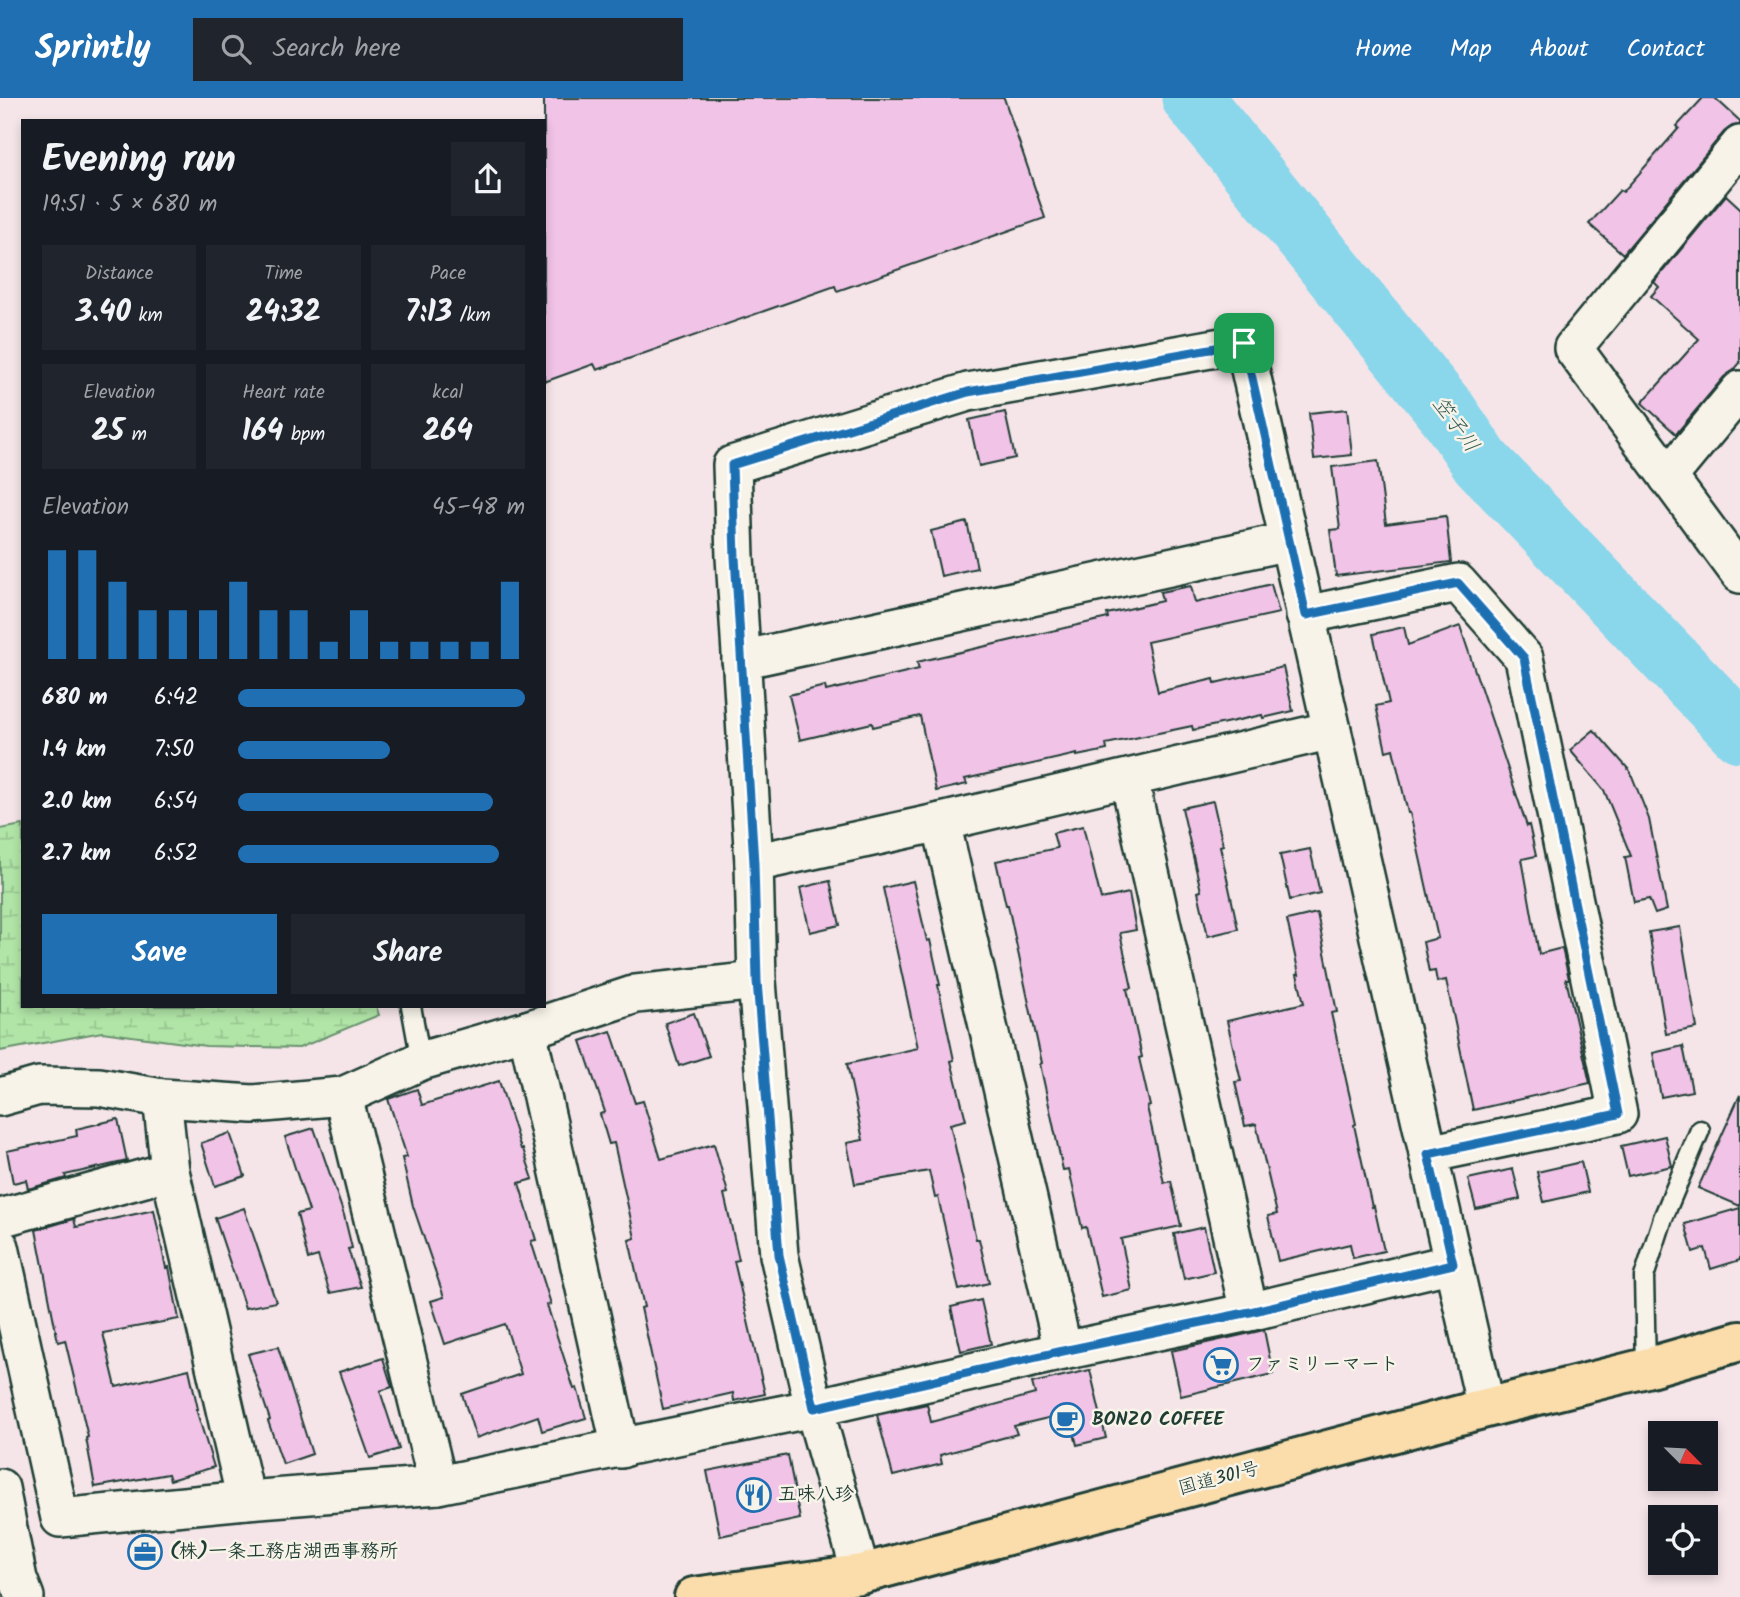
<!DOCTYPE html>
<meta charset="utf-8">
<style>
body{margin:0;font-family:Kalam,"Klee One",sans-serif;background:#20242c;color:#f1f3f6;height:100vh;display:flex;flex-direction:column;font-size:26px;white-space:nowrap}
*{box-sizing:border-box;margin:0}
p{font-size:23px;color:#9ea1a6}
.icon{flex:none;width:38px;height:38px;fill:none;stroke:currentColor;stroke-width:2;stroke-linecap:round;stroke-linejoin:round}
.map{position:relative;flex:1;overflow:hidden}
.details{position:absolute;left:21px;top:21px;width:525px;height:889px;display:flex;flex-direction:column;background:#171b24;border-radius:0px;box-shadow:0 4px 10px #0003}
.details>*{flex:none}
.needle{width:46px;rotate:114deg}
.controls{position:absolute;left:1648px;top:1323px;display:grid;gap:14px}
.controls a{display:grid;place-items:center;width:70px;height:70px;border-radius:0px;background:#171b24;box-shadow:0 4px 10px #0003;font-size:35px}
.pin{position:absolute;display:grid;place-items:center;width:60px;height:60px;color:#fff;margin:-30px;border-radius:14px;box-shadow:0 4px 10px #0006}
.round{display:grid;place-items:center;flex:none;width:74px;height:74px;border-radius:0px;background:#20242c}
.summary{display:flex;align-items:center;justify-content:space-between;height:119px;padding:0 21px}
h1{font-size:38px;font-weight:600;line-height:52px}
.stats{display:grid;grid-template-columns:repeat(3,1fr);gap:10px;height:119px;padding:7px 21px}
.stats div{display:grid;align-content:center;border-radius:0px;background:#20242c;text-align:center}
.stats b{font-size:30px;font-weight:600}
.stats small{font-size:19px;font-weight:400}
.stats p{font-size:19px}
.chart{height:196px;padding:14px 21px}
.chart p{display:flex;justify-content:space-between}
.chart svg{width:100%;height:126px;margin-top:7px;stroke:#1f6fb2;stroke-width:6}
.action{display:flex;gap:14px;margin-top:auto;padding:14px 21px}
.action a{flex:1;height:80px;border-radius:0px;background:#1f6fb2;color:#fff;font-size:28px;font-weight:600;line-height:80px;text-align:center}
.action a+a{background:#20242c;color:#f1f3f6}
ul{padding:0 21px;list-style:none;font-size:23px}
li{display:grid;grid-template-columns:112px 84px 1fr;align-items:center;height:52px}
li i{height:18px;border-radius:9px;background:#1f6fb2}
header{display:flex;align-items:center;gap:42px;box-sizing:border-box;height:98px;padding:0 35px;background:#1f6fb2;color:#fff}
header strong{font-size:33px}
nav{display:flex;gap:38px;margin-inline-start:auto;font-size:24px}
.search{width:490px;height:63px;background:#20242c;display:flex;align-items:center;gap:18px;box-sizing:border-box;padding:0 24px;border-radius:0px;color:#9ea1a6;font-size:26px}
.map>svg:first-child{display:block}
.wetland{fill:url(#wetland-marsh);stroke:#68916e;stroke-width:2}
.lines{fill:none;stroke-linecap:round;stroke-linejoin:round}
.river{stroke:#8ad6eb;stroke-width:61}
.building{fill:#f1c3e7;stroke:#1f3d34;stroke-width:2}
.lane-casing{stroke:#1f3d34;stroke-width:23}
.street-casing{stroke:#1f3d34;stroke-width:42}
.highway-casing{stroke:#1f3d34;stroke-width:44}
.lane{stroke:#f7f3e8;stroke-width:18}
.street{stroke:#f7f3e8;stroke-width:37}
.highway{stroke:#faddab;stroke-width:38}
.route-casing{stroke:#fff;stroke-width:14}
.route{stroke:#1f6fb2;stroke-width:9}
.labels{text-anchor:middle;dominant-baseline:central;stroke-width:5;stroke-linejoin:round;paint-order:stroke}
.poi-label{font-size:19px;font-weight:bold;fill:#1f3d34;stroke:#f7f3e8;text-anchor:start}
.street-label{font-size:19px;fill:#1f3d34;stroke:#f7f3e8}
.water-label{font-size:21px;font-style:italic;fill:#345c59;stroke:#f7f3e8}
</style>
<header>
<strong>Sprintly</strong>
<div class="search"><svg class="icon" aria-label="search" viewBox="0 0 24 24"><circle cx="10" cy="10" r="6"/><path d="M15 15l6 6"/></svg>Search here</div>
<nav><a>Home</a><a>Map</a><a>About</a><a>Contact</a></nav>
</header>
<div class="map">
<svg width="1740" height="1499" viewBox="0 0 1740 1499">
<defs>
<pattern id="wetland-marsh" width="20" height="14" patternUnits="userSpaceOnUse" patternTransform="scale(1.75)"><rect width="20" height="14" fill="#b1e5a7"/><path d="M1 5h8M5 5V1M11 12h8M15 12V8" fill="none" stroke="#98c590"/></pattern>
</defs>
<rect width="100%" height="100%" fill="#f5e5e8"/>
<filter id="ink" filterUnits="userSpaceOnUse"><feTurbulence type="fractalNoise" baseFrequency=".0143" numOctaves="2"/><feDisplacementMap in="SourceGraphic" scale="14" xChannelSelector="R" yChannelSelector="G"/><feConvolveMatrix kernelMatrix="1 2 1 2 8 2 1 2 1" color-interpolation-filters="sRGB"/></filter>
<g filter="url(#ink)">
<!-- wetland -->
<polygon class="wetland" points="23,727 23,908 376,908 379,917 299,950 206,948 102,934 0,953 0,731"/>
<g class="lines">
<!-- river -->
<polyline class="river" points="1192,0 1448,315 1481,364 1740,634"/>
</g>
<!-- building -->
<g class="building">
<polygon points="544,0 1004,0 1045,120 837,193 835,188 597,272 594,266 544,284"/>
<polygon points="1703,0 1715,0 1740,23 1740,27 1732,28 1724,34 1623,156 1589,126 1620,92 1623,94 1679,30 1677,28"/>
<polygon points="1726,97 1740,110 1740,265 1734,272 1724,279 1676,336 1642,305 1699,241 1651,198 1659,189 1654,184"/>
<polygon points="1347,311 1352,357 1314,361 1309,315"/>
<polygon points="1005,314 1015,360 979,368 969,322"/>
<polygon points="1378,363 1386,426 1446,418 1451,464 1336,478 1330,432 1340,431 1332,369"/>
<polygon points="967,424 977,470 941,478 931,433"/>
<polygon points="1271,486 1279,515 1147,544 1158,594 1214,581 1215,585 1283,569 1293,613 1263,620 1262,617 1193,632 1192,628 1106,646 1107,652 1077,658 1077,656 965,681 967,686 936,693 920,618 873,629 872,625 800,642 789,597 825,588 826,593 919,571 917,564 1108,520 1107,516 1162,503 1160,494 1191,488 1195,505"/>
<polygon points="1460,528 1527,728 1529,727 1536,758 1522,761 1539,856 1562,850 1569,881 1566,881 1590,985 1473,1012 1446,882 1437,884 1435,873 1429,874 1423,844 1438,840 1410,715 1408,715 1393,651 1386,653 1376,608 1389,605 1373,536 1404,529 1408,547"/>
<polygon points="1594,632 1630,673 1649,721 1667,812 1655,816 1649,801 1634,804 1625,759 1631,758 1604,692 1570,652"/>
<polygon points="1213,703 1223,747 1220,748 1238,831 1208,838 1198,794 1201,793 1182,710"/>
<polygon points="1083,728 1101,801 1129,795 1136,832 1120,835 1132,890 1127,891 1142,959 1139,960 1150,1008 1147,1009 1164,1085 1171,1083 1181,1128 1121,1141 1132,1192 1102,1199 1086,1129 1082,1130 1069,1071 1063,1072 1040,966 1042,965 1028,901 1008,807 1006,807 996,763 1057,750 1053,735"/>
<polygon points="1310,751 1320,795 1290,802 1280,757"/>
<polygon points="830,783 840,827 810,834 800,790"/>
<polygon points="913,783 927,843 930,842 940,887 938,887 954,962 951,963 966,1022 950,1026 976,1141 979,1141 989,1185 959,1192 938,1099 935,1100 929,1073 855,1086 847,1045 863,1042 847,966 918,950 883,790"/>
<polygon points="1317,815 1337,914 1331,915 1356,1026 1354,1027 1372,1109 1374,1108 1384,1153 1353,1160 1350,1146 1278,1163 1268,1118 1277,1116 1256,1026 1245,1028 1235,984 1241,983 1227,923 1304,905 1297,876 1299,876 1287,822"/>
<polygon points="1680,829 1697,930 1666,936 1649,834"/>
<polygon points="694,915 709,958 679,968 665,925"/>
<polygon points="611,933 635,1005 643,1003 661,1061 714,1046 728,1095 724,1096 739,1162 734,1163 765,1296 734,1303 733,1295 663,1311 641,1210 644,1209 629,1142 635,1140 614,1045 609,1046 600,1016 605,1014 581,943"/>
<polygon points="1683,948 1692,993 1661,999 1653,955"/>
<polygon points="499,983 521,1051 523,1051 533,1081 519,1085 536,1142 531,1143 551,1206 547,1207 574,1291 577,1290 586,1320 542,1333 538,1318 476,1340 462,1296 521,1276 505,1226 445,1246 431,1203 444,1199 413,1108 402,1060 407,1059 388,1001 417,991 422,1007"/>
<polygon points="1740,997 1740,1108 1698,1090"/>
<polygon points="118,1021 127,1063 65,1077 66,1080 28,1091 26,1082 13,1085 7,1053 77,1038 76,1031"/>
<polygon points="314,1030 344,1117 352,1150 348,1151 361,1189 330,1195 318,1158 308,1161 297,1116 309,1113 285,1039"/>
<polygon points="230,1035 245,1078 215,1088 201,1045"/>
<polygon points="1665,1038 1672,1068 1628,1078 1621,1048"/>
<polygon points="1581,1064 1588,1094 1544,1104 1537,1074"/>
<polygon points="1513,1071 1520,1101 1476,1111 1468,1081"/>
<polygon points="244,1110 276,1204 245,1210 215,1120"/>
<polygon points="1740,1110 1740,1162 1711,1171 1705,1150 1693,1154 1685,1126"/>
<polygon points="154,1112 166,1170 169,1169 179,1221 103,1235 116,1289 189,1271 198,1311 196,1311 214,1369 170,1382 168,1376 95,1389 86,1340 88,1339 65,1242 58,1244 36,1132 74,1121 76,1129"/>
<polygon points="1204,1129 1214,1174 1184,1181 1174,1136"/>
<polygon points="981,1202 991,1246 961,1253 951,1209"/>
<polygon points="1264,1232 1273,1276 1181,1298 1171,1253"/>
<polygon points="278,1249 312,1356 283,1366 268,1323 270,1322 248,1256"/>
<polygon points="383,1260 392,1289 380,1293 399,1351 370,1360 339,1274"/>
<polygon points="1090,1272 1106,1340 1077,1347 1069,1315 1014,1328 1017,1336 940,1357 942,1366 893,1378 877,1317 927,1306 931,1324 1035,1296 1032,1285"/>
<polygon points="788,1357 800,1421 720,1438 707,1373"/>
</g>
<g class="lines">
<!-- lane casing -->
<g class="lane-casing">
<g id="lane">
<polyline points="411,908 421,963"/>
<polyline points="1646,1270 1644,1179 1663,1120 1700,1032"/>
</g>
</g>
<!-- street casing -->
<g class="street-casing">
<g id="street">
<polyline points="1740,47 1573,250 1740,476"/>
<polyline points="1668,379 1740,292"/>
<polyline points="1305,517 1458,485 1524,560 1618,1016 1428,1056"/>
<polyline points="741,562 1289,443"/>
<polyline points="1129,681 1249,1214"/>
<polyline points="941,724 1063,1253"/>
<polyline points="754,765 941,724 1332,632"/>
<polyline points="527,932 621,1351"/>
<polyline points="343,998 438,1387"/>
<polyline points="0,999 39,988 99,989 162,1000 253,1006 343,998 421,963 527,932 636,896 757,883"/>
<polyline points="162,1000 170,1073 246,1402"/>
<polyline points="0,1120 170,1073"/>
<polyline points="0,1149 60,1420 246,1402 438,1387 814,1310 1063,1253 1249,1214 1453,1165"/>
<polyline points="0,1390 18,1481 25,1499"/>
<polyline points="861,1476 814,1310 779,1157 757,883 754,765 735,459 732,367 968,294 1244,245 1486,1310"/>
</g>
</g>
<!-- highway casing -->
<g class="highway-casing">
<polyline id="highway" points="694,1499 861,1476 1486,1310 1646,1270 1740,1243"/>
</g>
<!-- lane -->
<use href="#lane" class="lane"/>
<!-- street -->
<use href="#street" class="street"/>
<!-- highway -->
<use href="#highway" class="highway"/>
</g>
</g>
<g class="lines" filter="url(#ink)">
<!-- route casing -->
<g class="route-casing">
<polygon id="route" points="1244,245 1306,517 1458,485 1524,560 1618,1016 1428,1056 1453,1166 1250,1214 1063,1253 814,1310 779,1157 757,883 754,765 735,459 732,367 968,294"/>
</g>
<!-- route -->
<use href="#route" class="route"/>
</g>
<!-- icons -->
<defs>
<g id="supermarket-ring" transform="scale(1.75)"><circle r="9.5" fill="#f7f3e8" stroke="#1f6fb2" stroke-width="1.5"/><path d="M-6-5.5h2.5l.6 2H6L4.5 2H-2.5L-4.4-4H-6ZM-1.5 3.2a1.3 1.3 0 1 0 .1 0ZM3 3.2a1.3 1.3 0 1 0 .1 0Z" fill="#1f6fb2"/></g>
<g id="cafe-ring" transform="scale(1.75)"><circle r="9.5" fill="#f7f3e8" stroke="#1f6fb2" stroke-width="1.5"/><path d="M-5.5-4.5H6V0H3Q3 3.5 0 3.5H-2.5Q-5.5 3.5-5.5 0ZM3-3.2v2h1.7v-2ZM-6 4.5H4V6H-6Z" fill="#1f6fb2"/></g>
<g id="restaurant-ring" transform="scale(1.75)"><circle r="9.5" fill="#f7f3e8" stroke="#1f6fb2" stroke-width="1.5"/><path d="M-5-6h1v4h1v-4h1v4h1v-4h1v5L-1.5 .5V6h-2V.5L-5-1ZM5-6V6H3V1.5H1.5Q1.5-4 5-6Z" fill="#1f6fb2"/></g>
<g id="office-ring" transform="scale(1.75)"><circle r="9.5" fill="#f7f3e8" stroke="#1f6fb2" stroke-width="1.5"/><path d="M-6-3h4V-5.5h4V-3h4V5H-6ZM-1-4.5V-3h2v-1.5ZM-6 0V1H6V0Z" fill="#1f6fb2"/></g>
</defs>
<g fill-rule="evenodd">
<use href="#supermarket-ring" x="1221" y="1267"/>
<use href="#cafe-ring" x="1067" y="1322"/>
<use href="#restaurant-ring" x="754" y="1397"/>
<use href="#office-ring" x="145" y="1454"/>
</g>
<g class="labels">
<!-- poi labels -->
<g class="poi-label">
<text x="1246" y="1267">ファミリーマート</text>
<text x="1092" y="1322">BONZO COFFEE</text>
<text x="778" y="1397">五味八珍</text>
<text x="170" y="1454">(株)一条工務店湖西事務所</text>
</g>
<!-- street labels -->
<g class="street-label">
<text transform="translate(1219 1381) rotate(-15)">国道301号</text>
</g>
<!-- water labels -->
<g class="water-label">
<text transform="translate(1455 327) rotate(54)">笠子川</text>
</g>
</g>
</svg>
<div class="controls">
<a><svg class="needle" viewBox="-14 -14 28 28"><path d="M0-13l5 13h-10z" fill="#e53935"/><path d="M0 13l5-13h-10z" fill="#9ea1a6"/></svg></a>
<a><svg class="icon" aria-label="locate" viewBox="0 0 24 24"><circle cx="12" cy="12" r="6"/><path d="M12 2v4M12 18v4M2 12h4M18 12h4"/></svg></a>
</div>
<div class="pin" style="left:1244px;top:245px;background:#1e9e55"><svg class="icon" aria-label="arrive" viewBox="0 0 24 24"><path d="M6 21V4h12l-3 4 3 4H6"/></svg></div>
<section class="details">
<div class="summary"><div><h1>Evening run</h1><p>19:51 · 5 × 680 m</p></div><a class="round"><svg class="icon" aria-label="share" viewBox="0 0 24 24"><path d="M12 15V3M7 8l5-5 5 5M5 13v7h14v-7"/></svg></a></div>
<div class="stats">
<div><p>Distance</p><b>3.40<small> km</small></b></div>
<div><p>Time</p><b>24:32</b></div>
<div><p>Pace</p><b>7:13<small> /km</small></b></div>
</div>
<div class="stats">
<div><p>Elevation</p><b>25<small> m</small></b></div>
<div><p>Heart rate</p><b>164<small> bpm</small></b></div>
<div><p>kcal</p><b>264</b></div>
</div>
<div class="chart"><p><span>Elevation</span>45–48 m</p>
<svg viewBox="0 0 160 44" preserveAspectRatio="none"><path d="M5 44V6M15 44V6M25 44V17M35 44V27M45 44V27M55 44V27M65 44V17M75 44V27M85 44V27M95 44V38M105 44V27M115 44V38M125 44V38M135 44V38M145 44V38M155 44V17"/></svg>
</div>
<ul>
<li><b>680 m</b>6:42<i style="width:100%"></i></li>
<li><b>1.4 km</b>7:50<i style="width:53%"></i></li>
<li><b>2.0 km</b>6:54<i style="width:89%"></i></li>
<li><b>2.7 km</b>6:52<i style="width:91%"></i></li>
</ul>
<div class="action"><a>Save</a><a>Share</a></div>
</section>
</div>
